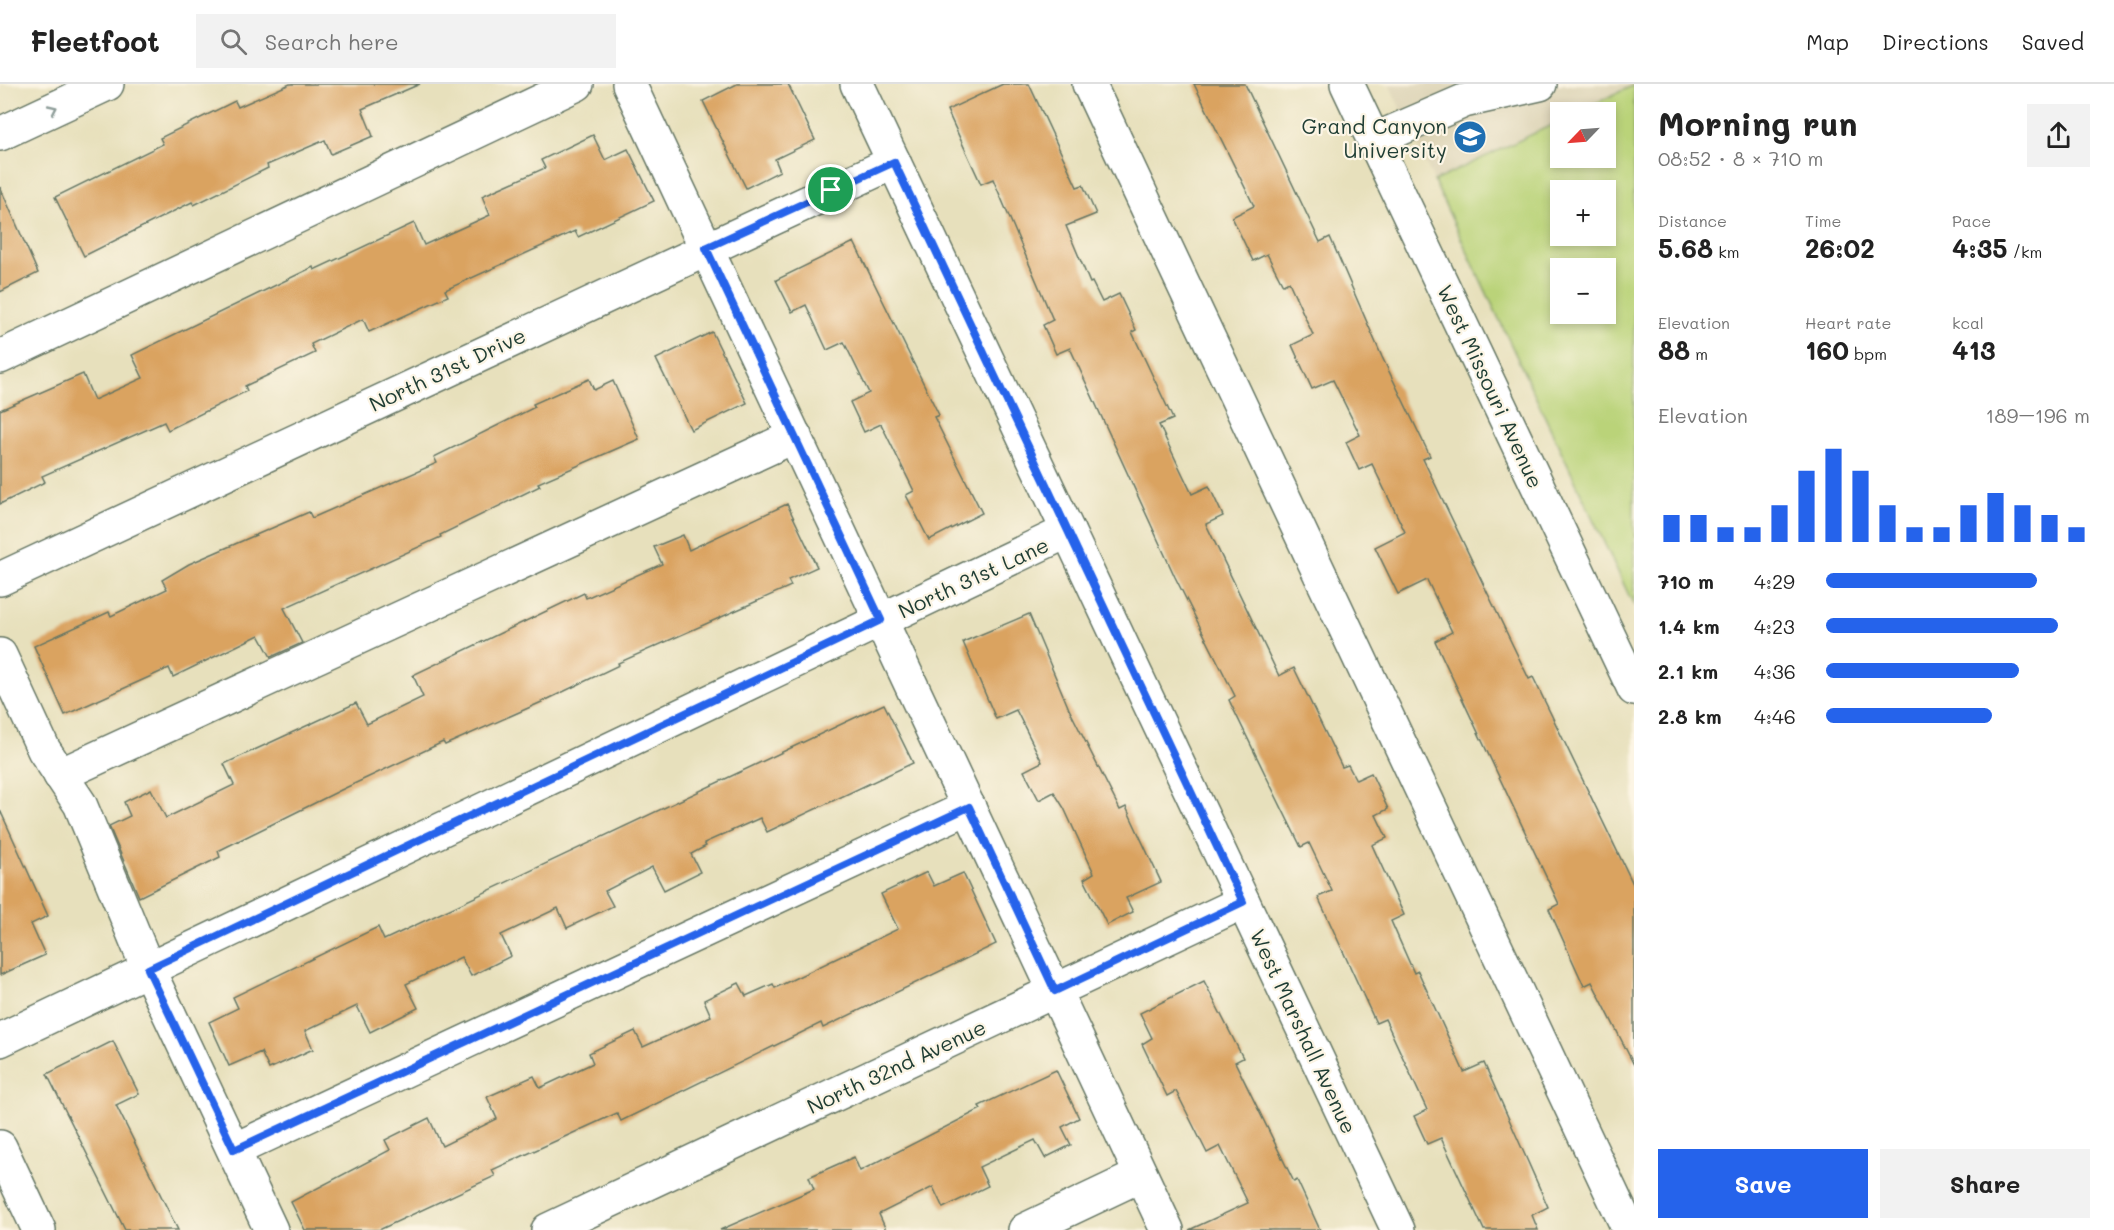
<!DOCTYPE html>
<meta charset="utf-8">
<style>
body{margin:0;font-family:Mali,sans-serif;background:#f2f2f2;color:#222;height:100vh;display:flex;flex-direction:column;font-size:22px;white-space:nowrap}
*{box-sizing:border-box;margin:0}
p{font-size:20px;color:#767676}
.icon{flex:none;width:33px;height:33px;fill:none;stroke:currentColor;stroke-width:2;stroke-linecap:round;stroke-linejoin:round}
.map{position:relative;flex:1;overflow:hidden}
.drawer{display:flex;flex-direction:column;background:#fff;width:480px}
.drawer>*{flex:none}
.needle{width:39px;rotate:245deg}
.fabs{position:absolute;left:1550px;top:18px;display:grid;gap:12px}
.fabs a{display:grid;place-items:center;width:66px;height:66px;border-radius:0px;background:#fff;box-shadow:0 3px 9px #0003;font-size:30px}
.pin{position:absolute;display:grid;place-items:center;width:51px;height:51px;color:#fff;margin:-26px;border:3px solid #fff;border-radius:50%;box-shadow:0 2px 6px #0007}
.round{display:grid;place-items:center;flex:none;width:63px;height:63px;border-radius:0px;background:#f2f2f2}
.overview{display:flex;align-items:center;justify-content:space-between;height:102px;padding:0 24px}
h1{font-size:33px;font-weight:800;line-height:45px}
.stats{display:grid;grid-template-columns:repeat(3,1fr);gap:9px;height:102px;padding:6px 24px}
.stats div{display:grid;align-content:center}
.stats b{font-size:26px;font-weight:800}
.stats small{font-size:16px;font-weight:400}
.stats p{font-size:16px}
.chart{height:168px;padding:12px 24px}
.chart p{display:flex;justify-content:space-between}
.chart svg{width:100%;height:108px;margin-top:6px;stroke:#2563eb;stroke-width:6}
.primary-button{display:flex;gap:12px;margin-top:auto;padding:12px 24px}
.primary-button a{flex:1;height:69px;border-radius:0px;background:#2563eb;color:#fff;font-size:24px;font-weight:800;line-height:69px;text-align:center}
.primary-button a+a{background:#f2f2f2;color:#222}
ul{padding:0 24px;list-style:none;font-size:20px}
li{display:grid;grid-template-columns:96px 72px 1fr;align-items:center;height:45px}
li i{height:15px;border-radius:8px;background:#2563eb}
header{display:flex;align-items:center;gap:36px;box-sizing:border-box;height:84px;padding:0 30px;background:#fff;border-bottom:2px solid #e0e0e0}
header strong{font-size:28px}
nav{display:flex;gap:33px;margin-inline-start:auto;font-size:21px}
.search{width:420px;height:54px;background:#f2f2f2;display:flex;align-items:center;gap:15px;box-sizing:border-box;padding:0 21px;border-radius:0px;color:#767676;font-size:22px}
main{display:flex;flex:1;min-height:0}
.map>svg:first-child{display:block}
.built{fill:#dad1b2}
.green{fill:#bad379;stroke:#6c8856;stroke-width:1.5;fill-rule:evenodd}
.building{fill:#daa361}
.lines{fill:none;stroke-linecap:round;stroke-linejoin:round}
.minor-casing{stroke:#657664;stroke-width:36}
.minor{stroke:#fff;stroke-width:33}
.oneway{stroke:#8f9e9a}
.route-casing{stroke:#fff;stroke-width:12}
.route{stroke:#2563eb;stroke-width:8}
.labels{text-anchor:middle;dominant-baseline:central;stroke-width:4.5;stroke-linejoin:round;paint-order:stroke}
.poi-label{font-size:21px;fill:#1f3d34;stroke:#fcf5e5;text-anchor:end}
.street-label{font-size:21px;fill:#1f3d34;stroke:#fcf5e5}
</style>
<header>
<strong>Fleetfoot</strong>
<div class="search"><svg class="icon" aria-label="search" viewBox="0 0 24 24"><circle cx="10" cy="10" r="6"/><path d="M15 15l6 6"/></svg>Search here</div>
<nav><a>Map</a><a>Directions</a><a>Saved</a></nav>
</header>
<main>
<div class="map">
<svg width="1634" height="1146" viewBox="0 0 1634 1146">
<rect width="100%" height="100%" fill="#fcf5e5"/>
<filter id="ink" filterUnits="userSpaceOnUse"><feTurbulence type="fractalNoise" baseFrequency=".0167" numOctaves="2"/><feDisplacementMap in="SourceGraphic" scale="12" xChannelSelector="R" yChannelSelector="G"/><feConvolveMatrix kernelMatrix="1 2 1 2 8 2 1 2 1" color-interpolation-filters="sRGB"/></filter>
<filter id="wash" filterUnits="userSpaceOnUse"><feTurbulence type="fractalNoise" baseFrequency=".008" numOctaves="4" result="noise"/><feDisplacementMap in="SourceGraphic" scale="24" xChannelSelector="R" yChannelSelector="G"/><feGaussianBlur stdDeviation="1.35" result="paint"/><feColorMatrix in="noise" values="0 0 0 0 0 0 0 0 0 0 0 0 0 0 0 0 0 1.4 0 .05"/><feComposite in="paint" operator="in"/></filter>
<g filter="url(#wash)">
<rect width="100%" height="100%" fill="#e7e0bc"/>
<!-- built -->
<polygon class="built" points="1389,0 1634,0 1634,1 1577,28 1560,28 1560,37 1434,97"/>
<!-- green -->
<path class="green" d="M1634 1V522L1434 97 1560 37V74H1605V28H1577ZM1560 106H1605V152H1560ZM1560 184H1605V230H1560Z"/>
<g id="blocks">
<!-- building -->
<g class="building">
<polygon points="290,0 420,0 362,25 373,52 331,70 325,56 267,81 268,84 194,121 192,118 84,172 55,113 163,60 160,54 235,17 238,23"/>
<polygon points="737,0 788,0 815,56 775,75 780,87 746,104 703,17"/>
<polygon points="1003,0 1029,0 1077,103 1083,101 1096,130 1066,142 1090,199 1092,198 1102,218 1119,210 1136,246 1132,248 1173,335 1159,341 1192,410 1209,402 1223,432 1206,440 1279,592 1294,584 1342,683 1348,681 1356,696 1371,689 1388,725 1376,731 1387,754 1372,761 1404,831 1391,837 1414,889 1418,887 1464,988 1484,979 1548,1123 1532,1131 1538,1146 1484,1146 1441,1054 1427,1060 1414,1032 1427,1026 1385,935 1376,939 1318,813 1332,807 1309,759 1301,763 1266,692 1229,616 1235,612 1175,493 1070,264 1056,270 1043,241 1053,236 993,95 981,100 947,26"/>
<polygon points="1194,0 1245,0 1320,158 1330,153 1382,273 1430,372 1423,375 1529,595 1533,593 1634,802 1634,981 1592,898 1584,902 1549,825 1559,820 1435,557 1452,548 1427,496 1398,510 1375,463 1405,448 1372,380 1359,386 1346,358 1360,351 1333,296 1312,305 1292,261 1313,251 1289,198 1283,201 1267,170 1253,177 1232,133 1254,122"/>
<polygon points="593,51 605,76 628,65 654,117 578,153 575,147 445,206 448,212 369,248 363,235 311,260 315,269 245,302 247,307 168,346 164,338 42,392 45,398 0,420 0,326 83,290 94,316 143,294 132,271 313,183 314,186 414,139 424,161 490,131 482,112 545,84 541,76"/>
<polygon points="0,103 38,189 0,208"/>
<polygon points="854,158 939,331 934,333 982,429 929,456 906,411 914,407 881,340 864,348 850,318 869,309 844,258 827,266 806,221 792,228 776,196"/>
<polygon points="712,248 747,319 691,346 656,275"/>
<polygon points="589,295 594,306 613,297 639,355 538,399 540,402 440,451 441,453 284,524 302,559 271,573 259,551 173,593 169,584 65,631 34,562 109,528 111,532 167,505 162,496 189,480 309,428 312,434 437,379 434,373 535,323 533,320"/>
<polygon points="787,420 817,483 788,496 791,502 618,579 619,581 544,617 445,661 443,658 341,706 218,767 220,773 139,813 109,742 130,732 124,718 151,705 166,734 234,701 224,680 356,619 367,640 423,613 413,591 584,509 586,514 662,480 654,463 683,451 689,466"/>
<polygon points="1029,530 1069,625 1120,726 1126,723 1161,798 1126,814 1133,828 1107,841 1084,795 1094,789 1064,724 1054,708 1039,716 1024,687 1042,678 1016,626 996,635 963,558"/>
<polygon points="884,620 913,679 767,748 760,734 704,759 706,762 691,770 700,788 664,806 652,783 605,807 613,822 567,844 558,824 501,851 511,872 471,892 461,873 406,900 418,924 370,948 357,922 305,947 313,965 269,985 261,968 229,982 209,938 238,924 233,913 378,843 384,856"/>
<polygon points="0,726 48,832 31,840 45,871 0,891"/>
<polygon points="927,788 934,802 963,789 996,860 823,944 821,939 621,1037 617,1029 492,1086 495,1092 379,1146 305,1146 291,1118 390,1066 385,1056 429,1034 442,1062 497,1035 487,1013 534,992 540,1004 593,979 589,969 635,947 643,963 711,932 704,916 739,899 746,912 773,900 775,904 898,845 881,810"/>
<polygon points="1204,897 1243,974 1235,978 1294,1098 1297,1096 1320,1146 1189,1146 1248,1119 1220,1062 1207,1069 1176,1007 1167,1012 1142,960 1152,954 1140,929"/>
<polygon points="113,957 139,1010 116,1021 178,1146 125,1146 47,990"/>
<polygon points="1056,986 1079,1034 1062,1043 1071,1061 1045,1074 1035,1056 979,1083 988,1102 943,1124 933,1103 879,1130 886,1146 720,1146 814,1105 809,1093 854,1073 860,1087 981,1025 979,1022"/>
</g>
</g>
</g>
<g filter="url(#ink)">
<use href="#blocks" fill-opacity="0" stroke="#657664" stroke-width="1.5"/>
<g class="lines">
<!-- minor casing -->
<g class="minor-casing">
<g id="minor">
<polyline points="629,0 1167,1146"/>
<polyline points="857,0 1398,1146"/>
<polyline points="1089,0 1629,1146"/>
<polyline points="1347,0 1634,605"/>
<polyline points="0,50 107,0"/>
<polyline points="1374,56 1464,17 1540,0"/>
<polyline points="0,273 577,0"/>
<polyline points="0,495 894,78"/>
<polyline points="0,571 44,666 80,720 148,885 271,1146"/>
<polyline points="60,691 795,352"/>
<polyline points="0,956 1068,447"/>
<polyline points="0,1063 39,1146"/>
<polyline points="234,1066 969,723"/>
<polyline points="548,1146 1243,818"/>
<polyline points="1025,1146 1141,1091"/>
</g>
</g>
<!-- minor -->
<use href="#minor" class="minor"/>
</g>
<!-- one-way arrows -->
<defs><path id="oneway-chevron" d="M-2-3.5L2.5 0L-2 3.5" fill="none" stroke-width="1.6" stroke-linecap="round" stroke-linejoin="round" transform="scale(1.5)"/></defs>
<use class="oneway" href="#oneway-chevron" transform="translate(53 25) rotate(-25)"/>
</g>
<g class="lines" filter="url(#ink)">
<!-- route casing -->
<g class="route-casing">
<polygon id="route" points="894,78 1243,818 1055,907 969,723 234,1066 148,885 881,536 706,164"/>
</g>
<!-- route -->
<use href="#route" class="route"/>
</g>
<!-- icons -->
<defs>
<g id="university-disc" transform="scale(1.725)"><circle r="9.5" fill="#1f6fb2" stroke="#fcf5e5"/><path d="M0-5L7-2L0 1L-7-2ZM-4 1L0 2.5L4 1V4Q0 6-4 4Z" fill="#fff"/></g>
</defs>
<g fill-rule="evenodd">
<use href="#university-disc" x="1470" y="53"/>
</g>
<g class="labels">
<!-- poi labels -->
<g class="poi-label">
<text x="1447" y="41">Grand Canyon<tspan x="1447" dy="24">University</tspan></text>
</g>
<!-- street labels -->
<g class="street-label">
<text transform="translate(447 285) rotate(-25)">North 31st Drive</text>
<text transform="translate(1491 302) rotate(65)">West Missouri Avenue</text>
<text transform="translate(973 493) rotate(-25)">North 31st Lane</text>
<text transform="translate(1304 947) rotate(65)">West Marshall Avenue</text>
<text transform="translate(896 982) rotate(-25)">North 32nd Avenue</text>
</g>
</g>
</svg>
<div class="fabs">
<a><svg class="needle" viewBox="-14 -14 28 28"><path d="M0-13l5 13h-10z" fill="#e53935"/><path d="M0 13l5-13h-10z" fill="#767676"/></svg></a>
<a>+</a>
<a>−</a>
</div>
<div class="pin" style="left:831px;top:106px;background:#1e9e55"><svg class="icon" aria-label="arrive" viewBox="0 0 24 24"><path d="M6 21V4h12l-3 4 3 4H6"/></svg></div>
</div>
<section class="drawer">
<div class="overview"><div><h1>Morning run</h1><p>08:52 · 8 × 710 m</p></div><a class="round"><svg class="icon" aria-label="share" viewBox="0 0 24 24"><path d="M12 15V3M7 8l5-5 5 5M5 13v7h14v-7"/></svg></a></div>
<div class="stats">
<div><p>Distance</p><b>5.68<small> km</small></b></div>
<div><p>Time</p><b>26:02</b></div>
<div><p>Pace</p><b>4:35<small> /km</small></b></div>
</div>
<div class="stats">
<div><p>Elevation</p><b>88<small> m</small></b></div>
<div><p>Heart rate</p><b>160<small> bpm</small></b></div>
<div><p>kcal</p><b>413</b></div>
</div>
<div class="chart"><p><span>Elevation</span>189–196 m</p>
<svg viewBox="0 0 160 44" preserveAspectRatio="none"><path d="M5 44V33M15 44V33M25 44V38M35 44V38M45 44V29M55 44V15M65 44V6M75 44V15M85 44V29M95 44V38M105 44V38M115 44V29M125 44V24M135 44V29M145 44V33M155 44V38"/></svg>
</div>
<ul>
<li><b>710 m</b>4:29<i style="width:80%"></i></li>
<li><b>1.4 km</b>4:23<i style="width:88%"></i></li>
<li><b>2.1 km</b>4:36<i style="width:73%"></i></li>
<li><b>2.8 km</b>4:46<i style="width:63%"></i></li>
</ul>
<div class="primary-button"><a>Save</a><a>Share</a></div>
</section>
</main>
